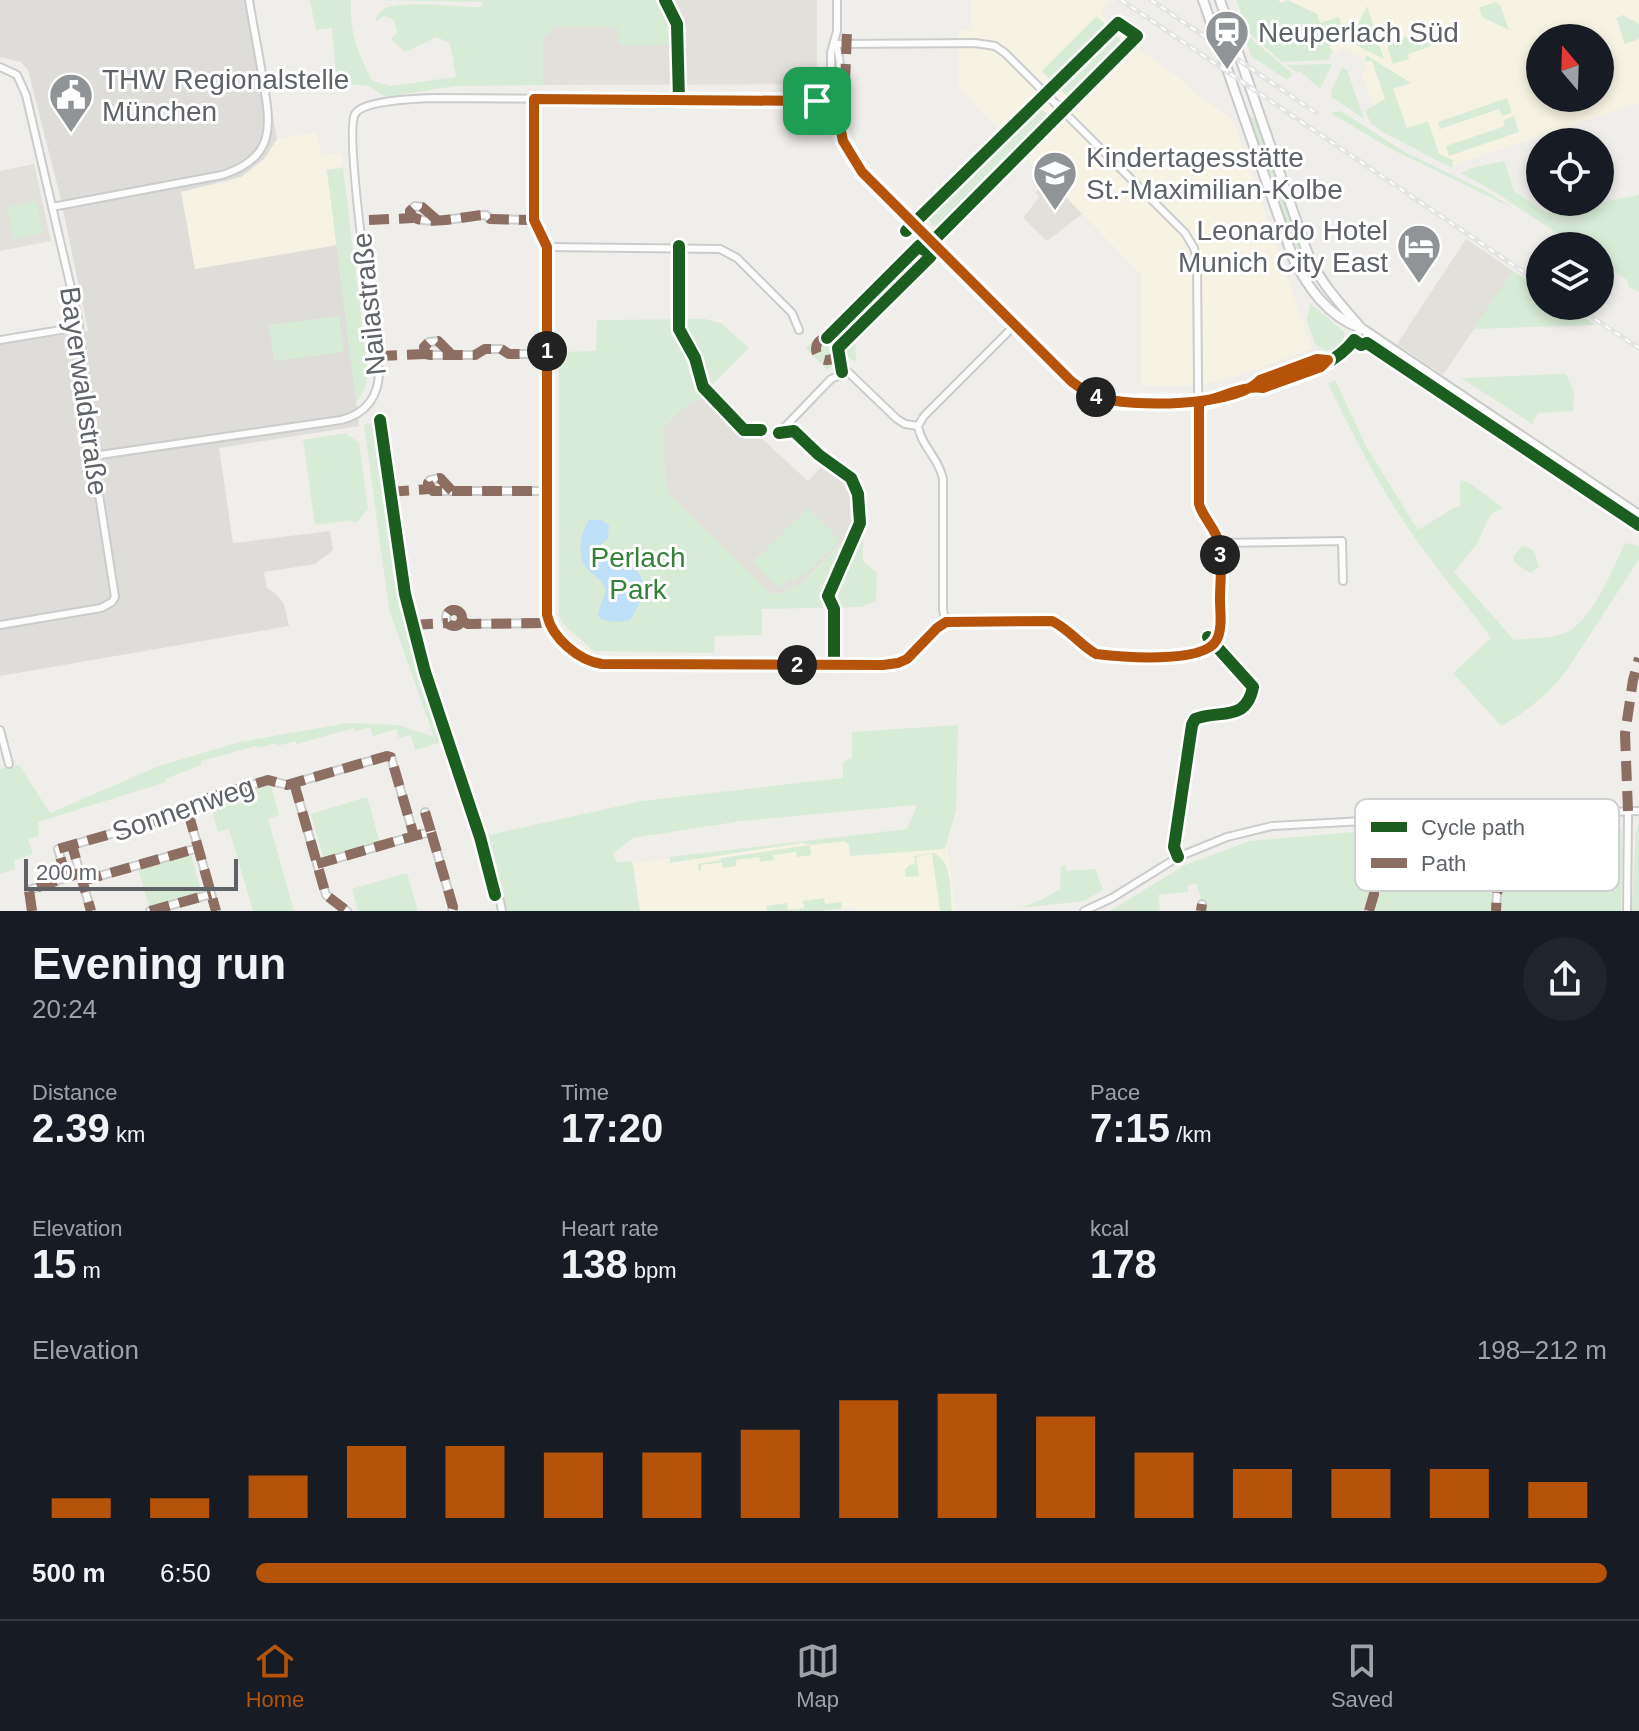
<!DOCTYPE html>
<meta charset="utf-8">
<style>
body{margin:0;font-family:Helvetica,sans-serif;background:#20242c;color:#f1f3f6;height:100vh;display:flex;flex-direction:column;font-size:30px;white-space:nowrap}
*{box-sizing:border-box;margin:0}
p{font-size:26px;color:#9ea1a6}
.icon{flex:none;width:44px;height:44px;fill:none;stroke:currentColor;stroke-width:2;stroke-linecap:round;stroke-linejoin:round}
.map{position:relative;height:911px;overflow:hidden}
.side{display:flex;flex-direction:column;background:#171b24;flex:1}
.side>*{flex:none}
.needle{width:52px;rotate:341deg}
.fabs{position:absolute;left:1526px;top:24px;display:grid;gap:16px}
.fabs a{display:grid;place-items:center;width:88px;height:88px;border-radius:50%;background:#171b24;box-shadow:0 4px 12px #0003;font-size:40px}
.scale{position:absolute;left:24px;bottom:20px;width:214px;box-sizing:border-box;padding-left:8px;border:4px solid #5f6368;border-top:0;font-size:22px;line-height:28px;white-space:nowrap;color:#5f6368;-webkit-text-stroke:6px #fff;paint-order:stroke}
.pin{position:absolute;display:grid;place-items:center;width:68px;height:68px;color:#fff;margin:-34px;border-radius:16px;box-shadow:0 4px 12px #0006}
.km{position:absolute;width:40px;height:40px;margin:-20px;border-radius:50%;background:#222;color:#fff;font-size:22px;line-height:40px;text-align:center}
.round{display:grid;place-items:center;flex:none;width:84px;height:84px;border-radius:42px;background:#20242c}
.overview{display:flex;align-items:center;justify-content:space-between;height:136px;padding:0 32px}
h1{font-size:44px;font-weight:700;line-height:60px}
.stats{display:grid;grid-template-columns:repeat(3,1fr);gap:12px;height:136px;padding:8px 32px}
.stats div{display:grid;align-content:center}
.stats b{font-size:40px;font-weight:700}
.stats small{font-size:22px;font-weight:400}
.stats p{font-size:22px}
.chart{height:224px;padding:16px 32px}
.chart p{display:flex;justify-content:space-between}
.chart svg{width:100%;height:144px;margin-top:8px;stroke:#b45309;stroke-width:6}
ul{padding:0 32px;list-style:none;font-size:26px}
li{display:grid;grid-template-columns:128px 96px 1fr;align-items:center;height:60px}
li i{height:20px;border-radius:10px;background:#b45309}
.tab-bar{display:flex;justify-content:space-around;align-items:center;height:112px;border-top:2px solid #363941;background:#171b24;font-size:22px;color:#9ea1a6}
.tab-bar a{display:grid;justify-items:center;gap:4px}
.tab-bar .active{color:#b45309}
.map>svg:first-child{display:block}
.commercial{fill:#f7f3e4;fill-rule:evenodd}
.industrial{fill:#dfddda}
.education{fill:#e2e0da}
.green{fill:#d8ebd6}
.water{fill:#bfe0f9}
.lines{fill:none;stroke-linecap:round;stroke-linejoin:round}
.street-casing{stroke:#cbcccc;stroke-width:10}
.secondary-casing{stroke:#cacacb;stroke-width:12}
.street{stroke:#fdfcfc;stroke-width:6}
.secondary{stroke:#fdfcfc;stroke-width:8}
.rail-casing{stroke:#e4e4e4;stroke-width:5}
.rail{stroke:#fff;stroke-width:2;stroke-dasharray:6;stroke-linecap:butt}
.quiet{stroke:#8d6e63;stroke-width:10;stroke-dasharray:20 10;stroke-linecap:butt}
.cycleway-casing{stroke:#fff;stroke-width:17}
.cycleway{stroke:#1b5e20;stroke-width:12}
.route-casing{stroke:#fff;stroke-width:16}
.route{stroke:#b45309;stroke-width:10}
.labels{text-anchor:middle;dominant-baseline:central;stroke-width:6;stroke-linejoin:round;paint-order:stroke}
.poi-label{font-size:28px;fill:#5f6368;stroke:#fff;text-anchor:start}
.street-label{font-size:28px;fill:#5f6368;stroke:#fff}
.park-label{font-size:28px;fill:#348238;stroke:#fff}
.key{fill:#fff;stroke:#cfd0d2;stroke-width:2}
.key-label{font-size:22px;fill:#5f6368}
</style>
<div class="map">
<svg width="1639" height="911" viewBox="0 0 1639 911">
<rect width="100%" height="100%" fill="#efeeea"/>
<!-- commercial -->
<g class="commercial">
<polygon points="971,0 1110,0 1100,14 1132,45 1183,80 1191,90 1233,120 1312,349 1218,382 1180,386 1141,385 1141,274 1020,150 1052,118 1037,104 1006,136 959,88 958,30 971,30"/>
<path d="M1253 0H1639V103L1451 166 1382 127 1362 76 1366 68 1363 58 1340 48 1338 53 1324 45ZM1540 38H1600V98H1540Z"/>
<polygon points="316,132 321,155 341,154 342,166 326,169 338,245 195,270 181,191 230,182 264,159 277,139"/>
<polygon points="847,837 851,856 947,844 956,911 856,911 855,906 820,911 640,911 633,863"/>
</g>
<!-- industrial -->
<polygon class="industrial" points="0,0 253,0 277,139 264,159 241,177 181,192 195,269 338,245 359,426 219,448 233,543 330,531 333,550 315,564 264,572 267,588 276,594 284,604 289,626 0,676 0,345 88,331 61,200 28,70 21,62 0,57"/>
<!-- education -->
<g class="education">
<polygon points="670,0 817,0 817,84 543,85 543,37 554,26 619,27 671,45"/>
<polygon points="34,164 51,241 0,251 0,171"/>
<polygon points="1049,179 1082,214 1047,241 1023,218 1039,197 1035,192"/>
<polygon points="1466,239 1513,271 1443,375 1397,344"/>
<polygon points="706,395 748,438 758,435 808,481 824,464 853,492 851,533 801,584 778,595 769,593 668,493 665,480 662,429 682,408"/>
</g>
<!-- green -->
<g class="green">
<path d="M310 0H351C350 35 357 50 372 81L391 86 456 77 450 43 436 37 405 52 391 39 397 33 394 19 384 16 375 22C377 15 379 11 386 8 404 0 460 7 482 7L483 2 373 0H655L667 16H671L672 45H620L618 27 555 26 543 38V85L455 86 385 97 369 86 337 83 332 28 316 30Z"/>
<polygon points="1236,0 1279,0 1280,3 1288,0 1317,14 1320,23 1339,17 1344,33 1341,38 1336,36 1329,48 1333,50 1328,60 1282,62 1248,32"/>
<polygon points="1495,2 1500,5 1509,30 1482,17 1479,8"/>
<polygon points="1367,6 1384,59 1354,44 1356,39 1352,37"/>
<polygon points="1623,15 1639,24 1639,39 1625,44 1616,18"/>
<polygon points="1097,16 1126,45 1071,100 1042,71"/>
<polygon points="1425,30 1431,46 1408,54 1409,59 1393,64 1386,43"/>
<polygon points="1243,32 1293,74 1287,80 1251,56"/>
<polygon points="1366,55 1411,83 1393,89 1407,128 1428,121 1439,154 1453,160 1452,168 1385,133 1371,124 1366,112 1368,109 1385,99 1372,61 1365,62"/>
<polygon points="1332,64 1320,89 1300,71 1298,73 1287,65"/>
<polygon points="1342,68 1347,70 1364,119 1332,97 1331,92"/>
<polygon points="1507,98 1512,113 1502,116 1499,109 1440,129 1438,122"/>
<polygon points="1037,104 1052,119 940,232 925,217"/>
<polygon points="1245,111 1257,121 1285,206 1290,211 1304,249 1300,254 1296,252"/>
<polygon points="1341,111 1403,151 1487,192 1513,208 1391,149 1331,113"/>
<polygon points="1514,116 1519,132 1449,156 1446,146 1505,126 1503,120"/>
<polygon points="1504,161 1514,191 1546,213 1639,195 1639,292 1629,287 1627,280 1600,262 1600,246 1576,246 1495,192 1461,173 1472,168"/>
<polygon points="343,168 368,374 365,389 356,403 327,170"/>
<polygon points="36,201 43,233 14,239 8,207"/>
<polygon points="915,249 928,263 855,334 856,362 844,355 827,370 806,348 820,334 828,334"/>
<polygon points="1513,271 1540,288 1540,306 1567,306 1596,325 1474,329"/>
<polygon points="1310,303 1344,332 1344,340 1336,348 1326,351 1315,344 1307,320"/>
<polygon points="339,316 344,352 274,361 269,325"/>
<polygon points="705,319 721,323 749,348 709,388 706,395 682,408 662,429 665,480 668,493 769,593 778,595 801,584 851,533 853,492 862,492 863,561 877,573 876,601 861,607 762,609 762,635 715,636 714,653 594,651 563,624 559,615 559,352 596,351 597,320"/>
<polygon points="1566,374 1574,392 1573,411 1538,413 1533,421 1534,425 1461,378"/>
<path d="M1335 380 1367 448 1418 530 1455 507H1460V480L1470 483 1503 508 1491 514 1476 545 1454 572 1514 640C1531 638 1557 639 1571 630 1595 613 1613 569 1625 543L1639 546V559L1567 670C1549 694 1527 711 1501 726L1453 673 1491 638C1466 603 1437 570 1413 535 1379 487 1354 436 1328 384Z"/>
<polygon points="378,422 389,519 403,596 446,741 415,750 411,735 399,738 396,729 373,736 370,727 356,731 354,728 297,744 295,741 277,746 276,743 257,748 256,746 201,761 201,765 165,779 166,782 38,822 39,836 28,839 33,854 14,860 15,869 0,874 0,769 19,765 50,813 159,766 240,742 348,723 398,725 434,737 389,609 364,425"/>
<polygon points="345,433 359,443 368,509 356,523 351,520 315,525 303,440"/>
<polygon points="808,508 840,540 803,576 800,574 794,581 790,577 779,588 753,562"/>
<polygon points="1525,546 1534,551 1539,567 1530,573 1515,563 1513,557 1521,547"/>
<polygon points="958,725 956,810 945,849 850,856 849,845 845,841 812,845 801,843 670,863 670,857 907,829 916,809 915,805 741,821 633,838 613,853 617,863 632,861 640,911 505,911 484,836 642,801 843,778 843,762 852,758 852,732"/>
<polygon points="270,783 279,815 268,819 294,911 253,911 229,829 218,832 209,800"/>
<polygon points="367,797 380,843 324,859 311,814"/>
<polygon points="1607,821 1619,824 1622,833 1621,911 1204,911 1197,884 1188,885 1188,892 1158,895 1160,911 1110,911 1185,865 1250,841 1389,829"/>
<polygon points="1639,824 1639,911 1632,911 1636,831"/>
<polygon points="810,845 811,855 797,857 796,852 773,855 774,860 760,862 759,857 736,860 736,866 723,868 722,862 701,865 701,871 699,871 698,864 721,860 721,858"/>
<polygon points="190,851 202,894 150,909 137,866"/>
<path d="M933 853C953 860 950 893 952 911H940L932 854 916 857 919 876 906 877 905 870 909 865 915 864 914 856Z"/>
<polygon points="1066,865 1067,871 1095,869 1103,890 1084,901 1020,908 1041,900 1060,889 1061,866"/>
<polygon points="407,873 418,911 358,911 352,889"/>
<polygon points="824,898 825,904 841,902 842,908 820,911 767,911 766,906 787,903 788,910 804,908 803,901"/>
</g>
<!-- water -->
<path class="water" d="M589 520H602L609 525 608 538 597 549C602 557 604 555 612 557 650 568 649 591 630 620 619 623 611 622 600 619L598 614 606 589C602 579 595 577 588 570 576 558 580 532 589 520Z"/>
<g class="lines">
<!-- street casing -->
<g class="street-casing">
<g id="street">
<path d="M837 0V31L831 52V84L835 94 840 132 848 154 862 172 913 224 1084 391C1111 406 1184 407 1215 400 1231 396 1246 386 1263 388 1302 373 1339 366 1361 328"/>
<polyline points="0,67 17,75 26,95 78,318 93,456 115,597 112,602 101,608 0,625"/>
<path d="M835 94C841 79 842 58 835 44"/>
<path d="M534 99V220L547 247V615C552 638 579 661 602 664L883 665C920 660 917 634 944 623 962 616 1029 620 1052 621 1069 629 1080 645 1096 654L1185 656 1206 652 1218 636 1220 566 1217 538 1199 504 1197 260 1194 248 1185 233 1005 53 995 46 975 43 835 44"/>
<path d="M52 207 222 175C279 157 270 122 262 74 258 49 253 25 249 0"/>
<path d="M437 220 422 207 415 206 410 211V215C425 228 467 215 486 215L490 219 534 220"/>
<polyline points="547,247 720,249 737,258 792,313 799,330"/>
<polyline points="0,340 79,327"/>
<polyline points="452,355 438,341 429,342 424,347 426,354 431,355 475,355 485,349 501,349 509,354 547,354"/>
<polyline points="1254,387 1260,380 1317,359 1328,360"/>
<polyline points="779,433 831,379 848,372 897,419 905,424 918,426"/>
<path d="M93 456 341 420C366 414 379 396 379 371 374 336 344 133 355 114 363 100 416 99 432 98L835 101"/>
<polyline points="452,491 440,478 430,480 428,483 433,491 547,491"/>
<polyline points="1219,543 1342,541 1343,581"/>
<circle cx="454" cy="618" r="8"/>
<polyline points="462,621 468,624 548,623"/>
<path d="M946 622 943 610V479C939 458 921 446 918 426L924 416 1015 325"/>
<polyline points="0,730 9,764"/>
<polyline points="294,783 326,895 347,911"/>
<polyline points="188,812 216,911"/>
<polyline points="425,812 431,832"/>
<polyline points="317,864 414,836"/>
<polyline points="1509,873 1563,870 1578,860"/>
<polyline points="66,877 58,849 195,810 208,798 268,780 287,785 387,756 391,757 414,836 431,832 453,907 452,911"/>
<polyline points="82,880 91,911"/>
<polyline points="82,881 198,848"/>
<polyline points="495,895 500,901 502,911"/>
<polyline points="32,911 29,890 80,873 72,845"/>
<polyline points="150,911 211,894"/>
<polyline points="1084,911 1112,898 1178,857 1227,837 1272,826 1401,819 1639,811"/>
<polyline points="1201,911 1202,904"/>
<polyline points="1369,911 1374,894 1372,840 1376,834 1470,829 1485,833 1502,850 1509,873 1497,892 1496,911"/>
<polyline points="1627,911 1628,811"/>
</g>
</g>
<!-- secondary casing -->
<g class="secondary-casing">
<g id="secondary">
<path d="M1203 0 1293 258C1308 288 1328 316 1360 328"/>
<path d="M1220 0 1306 249C1318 281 1339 302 1361 328L1639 515"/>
</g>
</g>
<!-- street -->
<use href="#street" class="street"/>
<!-- secondary -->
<use href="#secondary" class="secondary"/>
<!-- rail casing -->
<g class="rail-casing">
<g id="rail">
<polyline points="1121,0 1540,283"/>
<polyline points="1151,0 1316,113"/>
<polyline points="1575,306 1639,348"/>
</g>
</g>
<!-- rail -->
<use href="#rail" class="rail"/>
<!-- quiet -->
<g class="quiet">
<polyline points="845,84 847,31"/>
<polyline points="369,220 413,218"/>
<path d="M437 220 422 207 415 206 410 211V215C425 228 467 215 486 215L490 219 534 220"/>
<circle cx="827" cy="349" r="11"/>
<polyline points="452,355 438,341 429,342 424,347 426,354 431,355 475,355 485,349 501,349 509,354 547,354"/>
<polyline points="377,356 426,354"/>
<polyline points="452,491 440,478 430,480 428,483 433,491 547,491"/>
<polyline points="389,492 429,489"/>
<circle cx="454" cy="618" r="8"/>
<polyline points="462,621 468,624 548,623"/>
<polyline points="413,625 448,623"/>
<polyline points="294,783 326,895 347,911"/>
<polyline points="1628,811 1625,734 1633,680 1639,658"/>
<polyline points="188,812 216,911"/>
<polyline points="425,812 431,832"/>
<polyline points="1503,852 1514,852 1542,871"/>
<polyline points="317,864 414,836"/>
<polyline points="80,873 91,911"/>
<polyline points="1509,873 1563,870 1578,860"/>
<polyline points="66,877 58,849 195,810 208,798 268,780 287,785 387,756 391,757 414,836 431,832 453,907 452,911"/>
<polyline points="82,881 198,848"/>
<polyline points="32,911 29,890 80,873 72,845"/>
<polyline points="150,911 211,894"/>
<polyline points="1201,911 1202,904"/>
<polyline points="1369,911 1374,894 1372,840 1376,834 1470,829 1485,833 1502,850 1509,873 1497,892 1496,911"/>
</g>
<!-- cycleway casing -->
<g class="cycleway-casing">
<g id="cycleway">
<path d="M665 0 677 24 679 100 835 101 843 141 862 172 1071 381 1095 397 1116 402H1199L1214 400 1254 387 1263 388C1295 376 1333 368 1354 340L1361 345 1367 343 1639 525"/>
<polyline points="906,231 1118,23 1137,36 924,250"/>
<polyline points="679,246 679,329 695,358 703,387 744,430 761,430"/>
<polyline points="827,338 920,245"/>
<polyline points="842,372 838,348 931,256"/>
<polyline points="380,420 405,594 425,672 480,837 495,895"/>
<polyline points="779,433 794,431 819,455 851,478 858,494 860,523 828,596 834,609 834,665"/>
<path d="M1178 857 1174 847 1192 725 1195 719C1219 709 1246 723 1253 687L1208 637"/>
</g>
</g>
<!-- cycleway -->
<use href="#cycleway" class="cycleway"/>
</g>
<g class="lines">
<!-- route casing -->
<g class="route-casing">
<path id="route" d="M817 101 534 99V220L547 247V615C552 638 579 661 602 664L883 665 898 663 907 659 937 628 946 622 1052 621C1069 629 1080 645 1096 654 1121 657 1202 664 1216 641 1223 629 1220 612 1220 599 1220 581 1223 560 1219 543 1216 529 1203 518 1199 504V402C1220 399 1242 385 1263 388L1321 367 1328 360 1317 359 1260 380C1236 407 1130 408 1097 397 1087 394 1079 387 1071 381L862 172 843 141 835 101H817"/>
</g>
<!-- route -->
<use href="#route" class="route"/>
</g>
<!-- icons -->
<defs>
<g id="station-pin" transform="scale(2.3)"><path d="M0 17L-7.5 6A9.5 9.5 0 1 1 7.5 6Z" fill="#919496" stroke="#fff"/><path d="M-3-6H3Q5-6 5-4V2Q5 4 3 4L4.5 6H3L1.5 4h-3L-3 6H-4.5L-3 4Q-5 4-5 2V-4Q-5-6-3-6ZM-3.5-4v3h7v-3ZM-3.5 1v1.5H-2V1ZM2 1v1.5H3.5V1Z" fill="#fff"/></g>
<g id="civic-pin" transform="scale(2.3)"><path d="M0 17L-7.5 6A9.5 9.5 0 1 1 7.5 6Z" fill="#919496" stroke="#fff"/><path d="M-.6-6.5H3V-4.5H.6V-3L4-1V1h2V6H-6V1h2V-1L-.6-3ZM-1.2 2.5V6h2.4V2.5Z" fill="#fff"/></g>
<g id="school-pin" transform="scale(2.3)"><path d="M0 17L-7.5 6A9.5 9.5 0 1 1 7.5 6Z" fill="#919496" stroke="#fff"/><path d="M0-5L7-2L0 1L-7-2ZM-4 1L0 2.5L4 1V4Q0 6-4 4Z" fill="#fff"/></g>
<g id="hotel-pin" transform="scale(2.3)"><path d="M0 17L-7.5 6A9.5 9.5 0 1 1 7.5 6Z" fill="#919496" stroke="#fff"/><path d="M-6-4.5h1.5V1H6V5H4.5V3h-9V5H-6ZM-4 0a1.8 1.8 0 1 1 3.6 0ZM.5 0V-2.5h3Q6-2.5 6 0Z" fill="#fff"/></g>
</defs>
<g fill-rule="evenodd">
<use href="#station-pin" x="1227" y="32"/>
<use href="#civic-pin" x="71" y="95"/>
<use href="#school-pin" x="1055" y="173"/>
<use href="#hotel-pin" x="1419" y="246"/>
</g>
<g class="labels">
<!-- poi labels -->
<g class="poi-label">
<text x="1258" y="32">Neuperlach Süd</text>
<text x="102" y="79">THW Regionalstelle<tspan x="102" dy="32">München</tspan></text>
<text x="1086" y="157">Kindertagesstätte<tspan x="1086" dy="32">St.-Maximilian-Kolbe</tspan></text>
<text x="1388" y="230" text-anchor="end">Leonardo Hotel<tspan x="1388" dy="32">Munich City East</tspan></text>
</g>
<!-- street labels -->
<g class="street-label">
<text transform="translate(369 304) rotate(-96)">Nailastraße</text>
<text transform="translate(84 391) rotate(82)">Bayerwaldstraße</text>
<text transform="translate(183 809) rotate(-19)">Sonnenweg</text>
</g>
<!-- park labels -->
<g class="park-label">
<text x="638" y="557">Perlach<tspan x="638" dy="32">Park</tspan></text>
</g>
</g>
<!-- legend -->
<rect x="1355" y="799" width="264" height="92" rx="12" class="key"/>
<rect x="1371" y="822" width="36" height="10" fill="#1b5e20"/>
<rect x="1371" y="858" width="36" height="10" fill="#8d6e63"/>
<g class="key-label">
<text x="1421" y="835">Cycle path</text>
<text x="1421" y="871">Path</text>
</g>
</svg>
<div class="fabs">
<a><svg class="needle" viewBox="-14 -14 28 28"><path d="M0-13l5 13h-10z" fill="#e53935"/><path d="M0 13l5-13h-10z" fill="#9ea1a6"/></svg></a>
<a><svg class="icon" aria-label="locate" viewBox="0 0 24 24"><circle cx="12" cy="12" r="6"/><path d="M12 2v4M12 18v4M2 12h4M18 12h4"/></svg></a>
<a><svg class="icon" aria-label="layers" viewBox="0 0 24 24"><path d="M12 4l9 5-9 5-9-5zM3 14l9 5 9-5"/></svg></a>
</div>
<div class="scale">200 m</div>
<div class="pin" style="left:817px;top:101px;background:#1e9e55"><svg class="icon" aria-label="arrive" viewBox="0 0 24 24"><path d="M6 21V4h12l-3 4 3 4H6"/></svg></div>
<b class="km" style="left:547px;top:351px">1</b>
<b class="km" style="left:797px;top:665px">2</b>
<b class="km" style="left:1220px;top:555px">3</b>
<b class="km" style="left:1096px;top:397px">4</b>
</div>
<section class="side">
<div class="overview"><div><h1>Evening run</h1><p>20:24</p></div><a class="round"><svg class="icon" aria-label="share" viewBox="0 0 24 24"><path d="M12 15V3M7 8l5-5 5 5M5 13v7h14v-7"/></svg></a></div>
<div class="stats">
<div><p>Distance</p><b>2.39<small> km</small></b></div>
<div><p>Time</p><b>17:20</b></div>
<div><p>Pace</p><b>7:15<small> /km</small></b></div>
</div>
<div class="stats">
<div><p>Elevation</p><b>15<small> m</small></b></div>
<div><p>Heart rate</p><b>138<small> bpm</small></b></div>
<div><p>kcal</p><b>178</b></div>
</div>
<div class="chart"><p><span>Elevation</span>198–212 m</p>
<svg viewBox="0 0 160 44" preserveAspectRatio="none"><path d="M5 44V38M15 44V38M25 44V31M35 44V22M45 44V22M55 44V24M65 44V24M75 44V17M85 44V8M95 44V6M105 44V13M115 44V24M125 44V29M135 44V29M145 44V29M155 44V33"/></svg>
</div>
<ul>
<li><b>500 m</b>6:50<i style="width:100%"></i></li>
</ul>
</section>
<nav class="tab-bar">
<a class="active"><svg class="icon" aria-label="home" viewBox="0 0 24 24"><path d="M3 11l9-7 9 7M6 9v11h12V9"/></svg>Home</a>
<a><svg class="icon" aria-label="map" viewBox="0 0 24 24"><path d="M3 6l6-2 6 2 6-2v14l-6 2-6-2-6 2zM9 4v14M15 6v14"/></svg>Map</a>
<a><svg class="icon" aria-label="saved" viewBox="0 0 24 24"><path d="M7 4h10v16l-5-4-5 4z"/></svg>Saved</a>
</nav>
